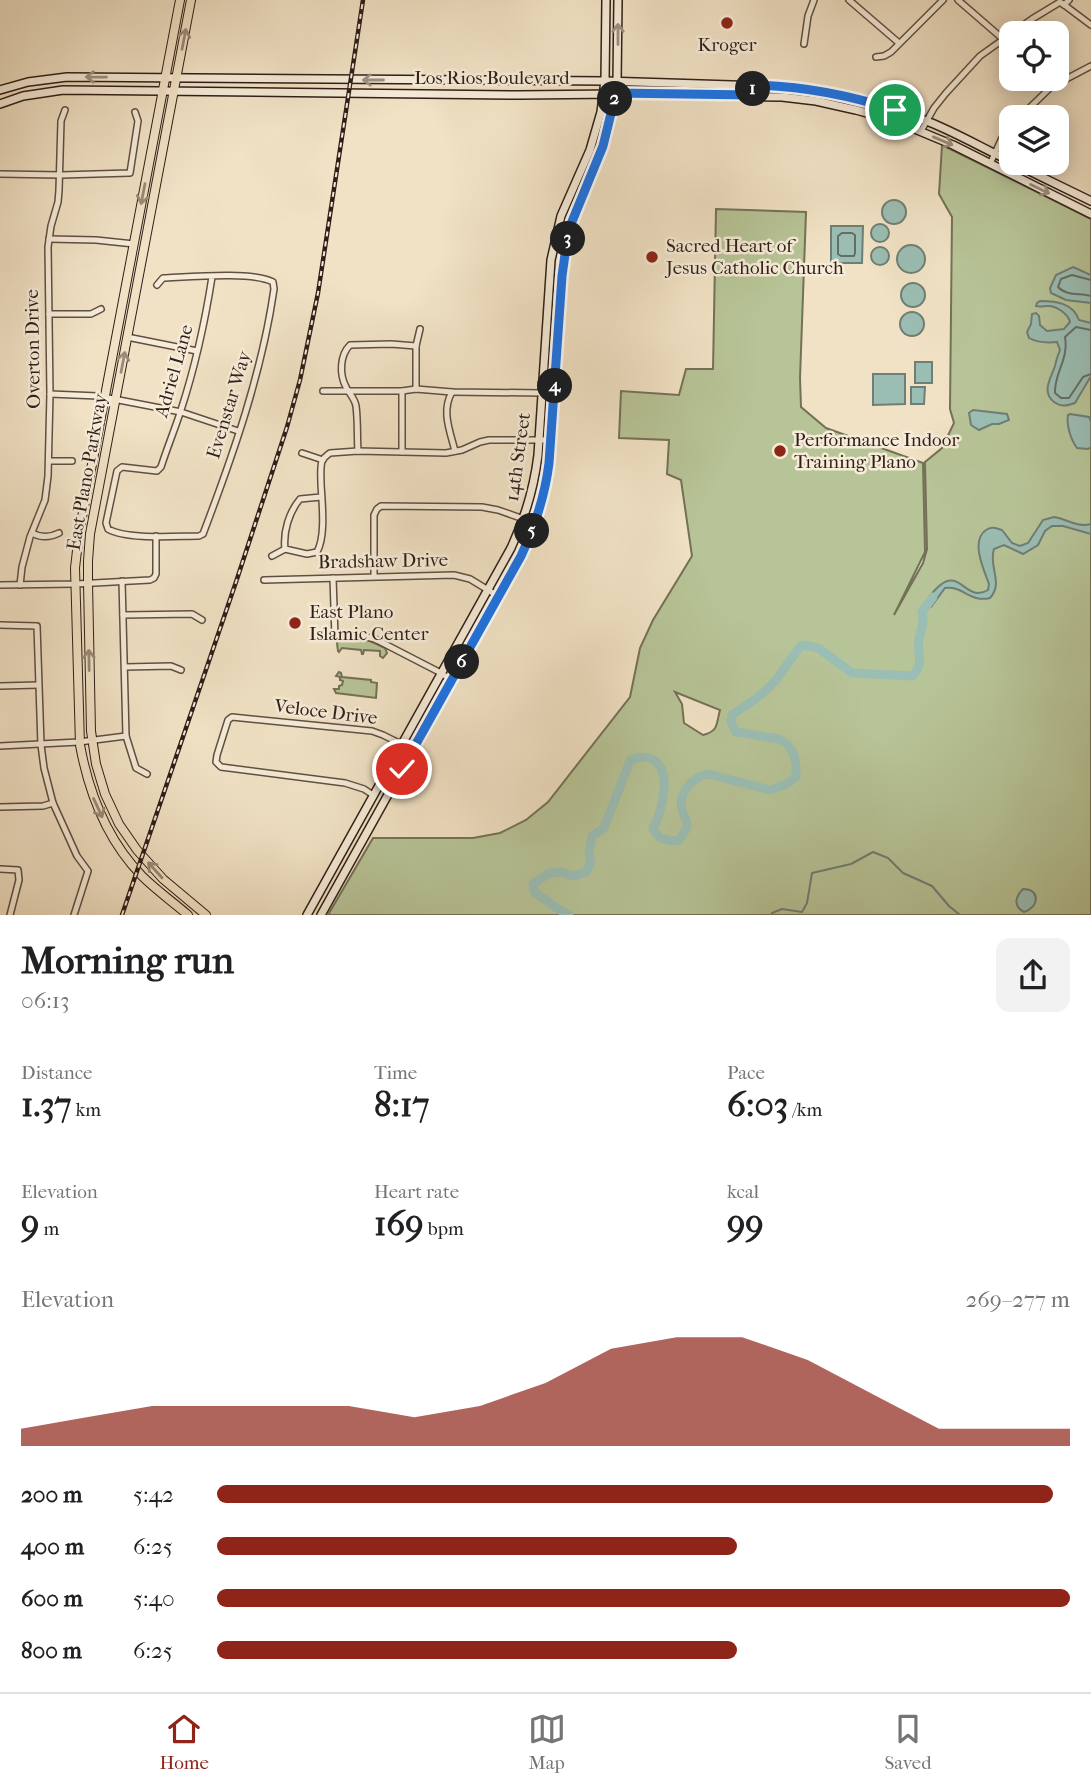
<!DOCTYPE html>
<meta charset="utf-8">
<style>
body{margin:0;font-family:"IM FELL French Canon",serif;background:#f2f2f2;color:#202124;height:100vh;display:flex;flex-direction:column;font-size:26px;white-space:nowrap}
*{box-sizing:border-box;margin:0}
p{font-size:23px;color:#757577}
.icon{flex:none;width:38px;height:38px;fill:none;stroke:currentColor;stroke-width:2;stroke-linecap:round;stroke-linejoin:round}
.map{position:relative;height:915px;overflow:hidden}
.details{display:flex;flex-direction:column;background:#fff;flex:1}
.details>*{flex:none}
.tools{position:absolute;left:999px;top:21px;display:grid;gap:14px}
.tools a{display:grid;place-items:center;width:70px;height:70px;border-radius:14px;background:#fff;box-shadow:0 4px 18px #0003;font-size:35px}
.pin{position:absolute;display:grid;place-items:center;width:60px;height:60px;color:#fff;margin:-30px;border:4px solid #fff;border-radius:50%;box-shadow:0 2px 7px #0007}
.km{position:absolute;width:35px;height:35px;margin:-18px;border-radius:50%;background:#222;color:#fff;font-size:19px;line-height:35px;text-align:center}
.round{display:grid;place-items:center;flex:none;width:74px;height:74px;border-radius:14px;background:#f2f2f2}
.summary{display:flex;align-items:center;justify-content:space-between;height:119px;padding:0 21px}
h1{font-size:38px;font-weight:700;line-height:52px}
.stats{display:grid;grid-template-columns:repeat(3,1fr);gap:10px;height:119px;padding:7px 21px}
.stats div{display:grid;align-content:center}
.stats b{font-size:35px;font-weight:700}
.stats small{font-size:19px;font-weight:400}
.stats p{font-size:19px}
.chart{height:196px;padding:14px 21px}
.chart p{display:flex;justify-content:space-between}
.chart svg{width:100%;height:126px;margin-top:7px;fill:#8f2418;opacity:.7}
ul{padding:0 21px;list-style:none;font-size:23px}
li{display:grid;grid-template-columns:112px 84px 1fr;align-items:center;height:52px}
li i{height:18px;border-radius:9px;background:#8f2418}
.dock{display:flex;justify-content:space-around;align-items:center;height:98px;border-top:2px solid #e0e0e0;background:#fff;font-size:19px;color:#757577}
.dock a{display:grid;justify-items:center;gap:4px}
.dock .selected{color:#8f2418}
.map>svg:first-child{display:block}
.green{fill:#b7c497;stroke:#737157;stroke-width:2;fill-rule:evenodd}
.water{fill:#9bbeb4;stroke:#707e75;stroke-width:2}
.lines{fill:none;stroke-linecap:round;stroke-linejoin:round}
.shore{stroke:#656e66;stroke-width:2}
.stream{stroke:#707e75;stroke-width:2}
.river{stroke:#9bbeb4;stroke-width:9}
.minor-casing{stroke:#604f42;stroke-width:8}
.secondary-casing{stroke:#2f1e17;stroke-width:10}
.primary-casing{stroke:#2f1e17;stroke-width:10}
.minor{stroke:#f6ecd9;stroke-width:5}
.secondary{stroke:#f6ecd9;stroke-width:7}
.primary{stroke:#f1e2c5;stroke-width:8}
.rail-casing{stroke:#2f1e17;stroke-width:4.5}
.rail{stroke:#f6ecd9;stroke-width:2;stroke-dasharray:5;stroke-linecap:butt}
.oneway{stroke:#9c8f82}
.oneway2{stroke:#9a8a77}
.route-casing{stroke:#fff;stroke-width:14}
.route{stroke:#1a73e8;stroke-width:9}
.poi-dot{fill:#8f2418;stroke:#f6ecd9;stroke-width:2.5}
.labels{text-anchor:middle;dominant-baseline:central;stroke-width:5;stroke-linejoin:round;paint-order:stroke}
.poi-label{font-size:19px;fill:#2f1e17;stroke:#f6ecd9;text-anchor:start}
.street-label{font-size:19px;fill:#2f1e17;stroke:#f6ecd9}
</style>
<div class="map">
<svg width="1091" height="915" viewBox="0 0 1091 915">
<rect width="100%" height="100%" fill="#f1e2c5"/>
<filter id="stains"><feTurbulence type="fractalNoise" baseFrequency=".00286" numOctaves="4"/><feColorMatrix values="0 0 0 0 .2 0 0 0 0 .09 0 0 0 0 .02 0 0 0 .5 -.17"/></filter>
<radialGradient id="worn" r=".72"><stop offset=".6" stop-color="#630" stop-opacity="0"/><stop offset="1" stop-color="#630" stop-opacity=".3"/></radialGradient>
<!-- green -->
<g class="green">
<path d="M942 145 1091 219V915H328L373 838H473L500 833 526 820 548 802 630 697 640 648 653 620 692 556 681 480 667 474 669 440 619 438 621 391 679 395 686 369H713L716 209 806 212 800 378 801 407 826 428 923 463 925 552 894 615 923 563 927 549 925 462 942 448 954 423 950 409 952 217 939 194ZM675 692 720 710C716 724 719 731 703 735L684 723 682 704Z"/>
<polygon points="342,640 368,640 385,648 387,653 383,658 380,656 380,651 364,650 363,654 362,654 361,650 342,648 339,652 338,651 337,643"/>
<polygon points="339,672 341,673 342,677 371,680 371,682 377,683 376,698 336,693 334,689 339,689 339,686 342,685 343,681 340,680 340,677 336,676"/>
</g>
<!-- water -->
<g class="water">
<circle cx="894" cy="212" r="12"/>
<circle cx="880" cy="233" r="9"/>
<polygon points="831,226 863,226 862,263 831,263"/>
<circle cx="911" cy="259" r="14"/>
<circle cx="880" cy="256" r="9"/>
<polygon points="1073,267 1091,275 1091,303 1066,300 1051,293 1050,288 1056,275"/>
<circle cx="913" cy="295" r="12"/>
<path d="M1040 301C1056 301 1073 303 1079 320L1091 323V376L1075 403C1067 406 1061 407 1054 402 1041 392 1051 378 1055 366 1056 360 1058 355 1060 350L1057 342C1047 343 1038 343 1029 338L1027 332 1031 324 1032 314 1036 313 1039 316 1040 325 1047 331 1064 329 1070 322C1068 314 1057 306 1048 306 1044 306 1040 307 1036 306L1037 303Z"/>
<circle cx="912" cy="324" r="12"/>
<rect x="915" y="362" width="17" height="21"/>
<polygon points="873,374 905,374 905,404 873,405"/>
<polygon points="911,387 925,387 924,404 911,404"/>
<polygon points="973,410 1007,414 1009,420 999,424 992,424 979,430 971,425 969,413"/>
<path d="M1070 414 1089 417 1091 422V447L1088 449 1077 448C1071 440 1066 425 1068 415Z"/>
<path d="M1054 517C1067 519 1078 528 1091 524V534L1063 526H1052L1045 531 1038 545 1023 554 1004 545 994 549C988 566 1004 583 990 598 970 603 962 585 945 588L931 607 925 603C959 552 962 606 988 590L989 584C984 570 970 541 986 530 991 526 996 528 1002 530L1012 543 1020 546 1028 543 1043 520Z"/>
<path d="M1023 889C1041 889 1039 908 1024 912 1013 906 1015 897 1023 889Z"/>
</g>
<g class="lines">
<!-- shore -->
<g class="shore">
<polygon points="842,233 852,233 855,235 855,253 854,256 841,256 838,254 838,236"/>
<path d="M1091 280 1072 275 1061 279 1058 287C1066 296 1080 293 1091 296"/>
<path d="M1091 330 1076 327 1065 337C1069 360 1054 373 1055 393L1061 398H1069L1083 377 1091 374"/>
</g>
<!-- stream -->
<g class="stream">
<polyline points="372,633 375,634"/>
<polyline points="771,915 772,913 782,909 802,912 807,903 812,873 851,864 873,852 888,858 903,873 932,886 949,906 960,915"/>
</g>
<!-- river -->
<path class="river" d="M569 915C556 909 547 900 535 893L533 884 549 873 560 872 574 876 586 872 591 862 589 854 592 836 604 828 630 761C637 757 644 756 652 759 674 771 661 812 653 829L660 838 673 841 679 840C682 835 686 832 687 826 688 819 683 817 682 810 678 793 692 777 708 774L770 790 785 785 796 777V765L794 754 787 744 779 739 736 732 731 722 732 715C749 703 767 693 779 676 787 665 793 655 802 645L818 648 852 673 912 676C926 663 916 653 919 639 921 629 925 622 922 612L933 597"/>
<!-- minor casing -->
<g class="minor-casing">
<g id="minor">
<polyline points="849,0 899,43"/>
<polyline points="958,0 1003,39"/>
<polyline points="1063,4 1091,25"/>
<polyline points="804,44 808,16 814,0"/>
<polyline points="876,57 884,56 891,52 943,0"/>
<polyline points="1020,117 1051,87 1091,66"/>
<polyline points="921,131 934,108 946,93 980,56 1032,19 1060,2 1064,5 1069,0"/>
<polyline points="990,164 1002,138 1012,127"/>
<polyline points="0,174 61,175 130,173 138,121 135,112"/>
<polyline points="49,239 96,240 134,244"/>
<path d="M157 285 163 278C188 277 253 271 273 282L274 289C262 373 233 455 203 534L199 536C176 536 127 540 108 529L106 523 117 471 122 467 157 471 161 467C167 448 175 429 181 410 195 367 205 322 212 277"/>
<polyline points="49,314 91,314 101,309"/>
<polyline points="127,337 197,351"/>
<polyline points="416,389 416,346 420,329"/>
<polyline points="323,391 402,391 416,389 452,392 542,393"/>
<polyline points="402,391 402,452"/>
<path d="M452 392C441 411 450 431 455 451"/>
<polyline points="50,394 98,396 181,412 238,431"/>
<path d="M358 451C357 437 358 421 356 406 355 399 349 393 346 387 339 374 340 355 350 345L391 344 416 346"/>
<polyline points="302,453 323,460"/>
<polyline points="49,461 72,461"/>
<path d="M321 497 300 499C289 512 283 532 285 549L307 554 317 552C326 536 322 503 321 484 321 477 320 468 322 461 324 457 326 456 330 453L358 451 446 453 462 450 480 442 489 440H551"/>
<path d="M32 533C41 538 49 538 59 533"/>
<polyline points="272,556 285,549"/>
<polyline points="374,576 374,515 377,509 381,506 482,507 498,510 535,523"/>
<polyline points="333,578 335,637 362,636 375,639 441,673 451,680"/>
<polyline points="264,580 454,575 470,579 498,596"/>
<polyline points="122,581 126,736 136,768 147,774"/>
<polyline points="0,585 76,584 150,580 154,578 156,574 156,536"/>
<polyline points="20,585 22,567 30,537 45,500 48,476 50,394 48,247 51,226 58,202 59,190 61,121 65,110"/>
<polyline points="123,615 192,614 202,620"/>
<polyline points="0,625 37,626 41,745 44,768 53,803 77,856 88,871 74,915"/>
<polyline points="125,667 171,666 181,670"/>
<polyline points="0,686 38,685"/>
<polyline points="0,746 79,742 126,736"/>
<polyline points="373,795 364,789 345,783 221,767 216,762 217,755 228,720 232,717 372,731 383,735 413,750"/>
<polyline points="0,807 43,806 53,803"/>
<polyline points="0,869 18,870 19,880 10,915"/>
</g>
</g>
<!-- secondary casing -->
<g class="secondary-casing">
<g id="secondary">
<path d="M0 90 28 82 67 77 605 81 793 87C839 92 886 104 929 122 957 133 984 149 1012 162"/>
<polyline points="0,104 23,96 63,90 519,95 616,94 782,97 816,101 856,110 893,120 953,145 1091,214"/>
<polyline points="1013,163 1091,201"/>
<path d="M307 915 511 548C525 518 534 488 538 455L551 260 561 216 590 150 601 112 605 81 606 0"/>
<path d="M321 915 517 563C534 532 545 498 549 463L563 264 575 214 603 146 614 102 617 82 618 0"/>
</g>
</g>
<!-- primary casing -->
<g class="primary-casing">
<g id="primary">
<path d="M180 0 79 533 75 568 80 745C89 794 107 840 142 876 156 890 173 902 188 915"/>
<polyline points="191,0 90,534 88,561 88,583 91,731 96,764 105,794 119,824 137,850 163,879 206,915"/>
</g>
</g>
<!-- minor -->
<use href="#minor" class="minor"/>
<!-- secondary -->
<use href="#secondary" class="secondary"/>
<!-- primary -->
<use href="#primary" class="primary"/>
<!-- rail casing -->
<g class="rail-casing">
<polyline id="rail" points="122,915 236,582 287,427 300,380 318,293 363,0"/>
</g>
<!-- rail -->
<use href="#rail" class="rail"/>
</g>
<!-- one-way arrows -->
<defs><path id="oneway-shaft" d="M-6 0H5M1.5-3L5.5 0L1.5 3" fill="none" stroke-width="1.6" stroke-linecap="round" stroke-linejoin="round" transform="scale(1.75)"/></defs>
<g class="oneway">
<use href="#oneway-shaft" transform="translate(618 34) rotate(-90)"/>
<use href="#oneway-shaft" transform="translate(96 77) rotate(-179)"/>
<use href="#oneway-shaft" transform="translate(373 80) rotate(180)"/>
<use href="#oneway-shaft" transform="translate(943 141) rotate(23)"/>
<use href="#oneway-shaft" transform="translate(1040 189) rotate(26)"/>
</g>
<g class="oneway2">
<use href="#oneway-shaft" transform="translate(184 39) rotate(-79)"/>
<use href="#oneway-shaft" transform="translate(143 194) rotate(101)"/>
<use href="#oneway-shaft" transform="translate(123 362) rotate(-79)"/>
<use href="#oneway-shaft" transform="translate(89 660) rotate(-91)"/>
<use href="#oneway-shaft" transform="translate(98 808) rotate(65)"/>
<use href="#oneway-shaft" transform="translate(155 870) rotate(-132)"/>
</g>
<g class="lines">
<!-- route casing -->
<g class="route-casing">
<path id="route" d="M402 769 521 556C535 526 545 496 549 463L562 276 566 247 571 224 603 146 616 93 752 95 754 85C802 86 849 95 895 110"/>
</g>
<!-- route -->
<use href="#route" class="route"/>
</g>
<!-- markers -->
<g class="poi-dot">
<circle cx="727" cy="23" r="7"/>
<circle cx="652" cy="257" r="7"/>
<circle cx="780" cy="451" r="7"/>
<circle cx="295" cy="623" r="7"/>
</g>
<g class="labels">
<!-- poi labels -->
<g class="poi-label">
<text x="727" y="45" text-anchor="middle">Kroger</text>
<text x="666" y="246">Sacred Heart of<tspan x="666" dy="22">Jesus Catholic Church</tspan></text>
<text x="794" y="440">Performance Indoor<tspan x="794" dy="22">Training Plano</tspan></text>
<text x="309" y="612">East Plano<tspan x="309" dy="22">Islamic Center</tspan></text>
</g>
<!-- street labels -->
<g class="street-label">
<text x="492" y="78">Los Rios Boulevard</text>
<text transform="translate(33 349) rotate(-91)">Overton Drive</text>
<text transform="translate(174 371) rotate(-74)">Adriel Lane</text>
<text transform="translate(229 405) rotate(-73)">Evenstar Way</text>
<text transform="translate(518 457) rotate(-82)">14th Street</text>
<text transform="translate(87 472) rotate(-80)">East Plano Parkway</text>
<text transform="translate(383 561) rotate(-1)">Bradshaw Drive</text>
<text transform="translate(326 712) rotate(7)">Veloce Drive</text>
</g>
</g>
<rect width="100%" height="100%" filter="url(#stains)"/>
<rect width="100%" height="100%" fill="url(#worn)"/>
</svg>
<div class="tools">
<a><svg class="icon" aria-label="locate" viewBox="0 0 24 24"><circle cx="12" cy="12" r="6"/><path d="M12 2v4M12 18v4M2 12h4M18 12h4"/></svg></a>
<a><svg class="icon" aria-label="layers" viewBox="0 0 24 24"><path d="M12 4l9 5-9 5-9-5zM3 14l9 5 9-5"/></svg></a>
</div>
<div class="pin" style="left:895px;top:110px;background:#1e9e55"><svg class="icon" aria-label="arrive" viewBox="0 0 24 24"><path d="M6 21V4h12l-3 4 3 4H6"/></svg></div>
<div class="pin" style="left:402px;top:769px;background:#d93025"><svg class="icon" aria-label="check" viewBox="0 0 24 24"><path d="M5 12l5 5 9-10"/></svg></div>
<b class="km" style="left:753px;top:89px">1</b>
<b class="km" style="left:615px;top:99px">2</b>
<b class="km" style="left:568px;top:239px">3</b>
<b class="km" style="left:555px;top:386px">4</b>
<b class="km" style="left:532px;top:531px">5</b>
<b class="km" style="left:462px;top:662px">6</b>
</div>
<section class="details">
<div class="summary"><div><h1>Morning run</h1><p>06:13</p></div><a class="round"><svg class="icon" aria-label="share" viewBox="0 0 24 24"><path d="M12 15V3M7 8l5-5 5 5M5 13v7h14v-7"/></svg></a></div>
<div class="stats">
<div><p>Distance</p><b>1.37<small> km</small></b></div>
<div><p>Time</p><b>8:17</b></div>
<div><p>Pace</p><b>6:03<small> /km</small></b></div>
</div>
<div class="stats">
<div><p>Elevation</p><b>9<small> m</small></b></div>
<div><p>Heart rate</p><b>169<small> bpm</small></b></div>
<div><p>kcal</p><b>99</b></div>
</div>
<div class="chart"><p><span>Elevation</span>269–277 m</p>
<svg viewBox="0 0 160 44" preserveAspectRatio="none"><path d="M0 44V38L10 34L20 30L30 30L40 30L50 30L60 34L70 30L80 22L90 10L100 6L110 6L120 14L130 26L140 38L150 38L160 38V44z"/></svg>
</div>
<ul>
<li><b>200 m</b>5:42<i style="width:98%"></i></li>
<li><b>400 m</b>6:25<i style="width:61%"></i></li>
<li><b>600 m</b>5:40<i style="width:100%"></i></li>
<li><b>800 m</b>6:25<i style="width:61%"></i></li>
</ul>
</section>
<nav class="dock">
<a class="selected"><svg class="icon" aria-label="home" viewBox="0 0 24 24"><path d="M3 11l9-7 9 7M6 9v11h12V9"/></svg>Home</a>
<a><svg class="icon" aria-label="map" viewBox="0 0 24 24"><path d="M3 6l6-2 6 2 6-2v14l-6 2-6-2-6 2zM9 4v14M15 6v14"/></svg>Map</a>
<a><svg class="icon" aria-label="saved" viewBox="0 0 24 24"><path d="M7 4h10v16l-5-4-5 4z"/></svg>Saved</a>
</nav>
